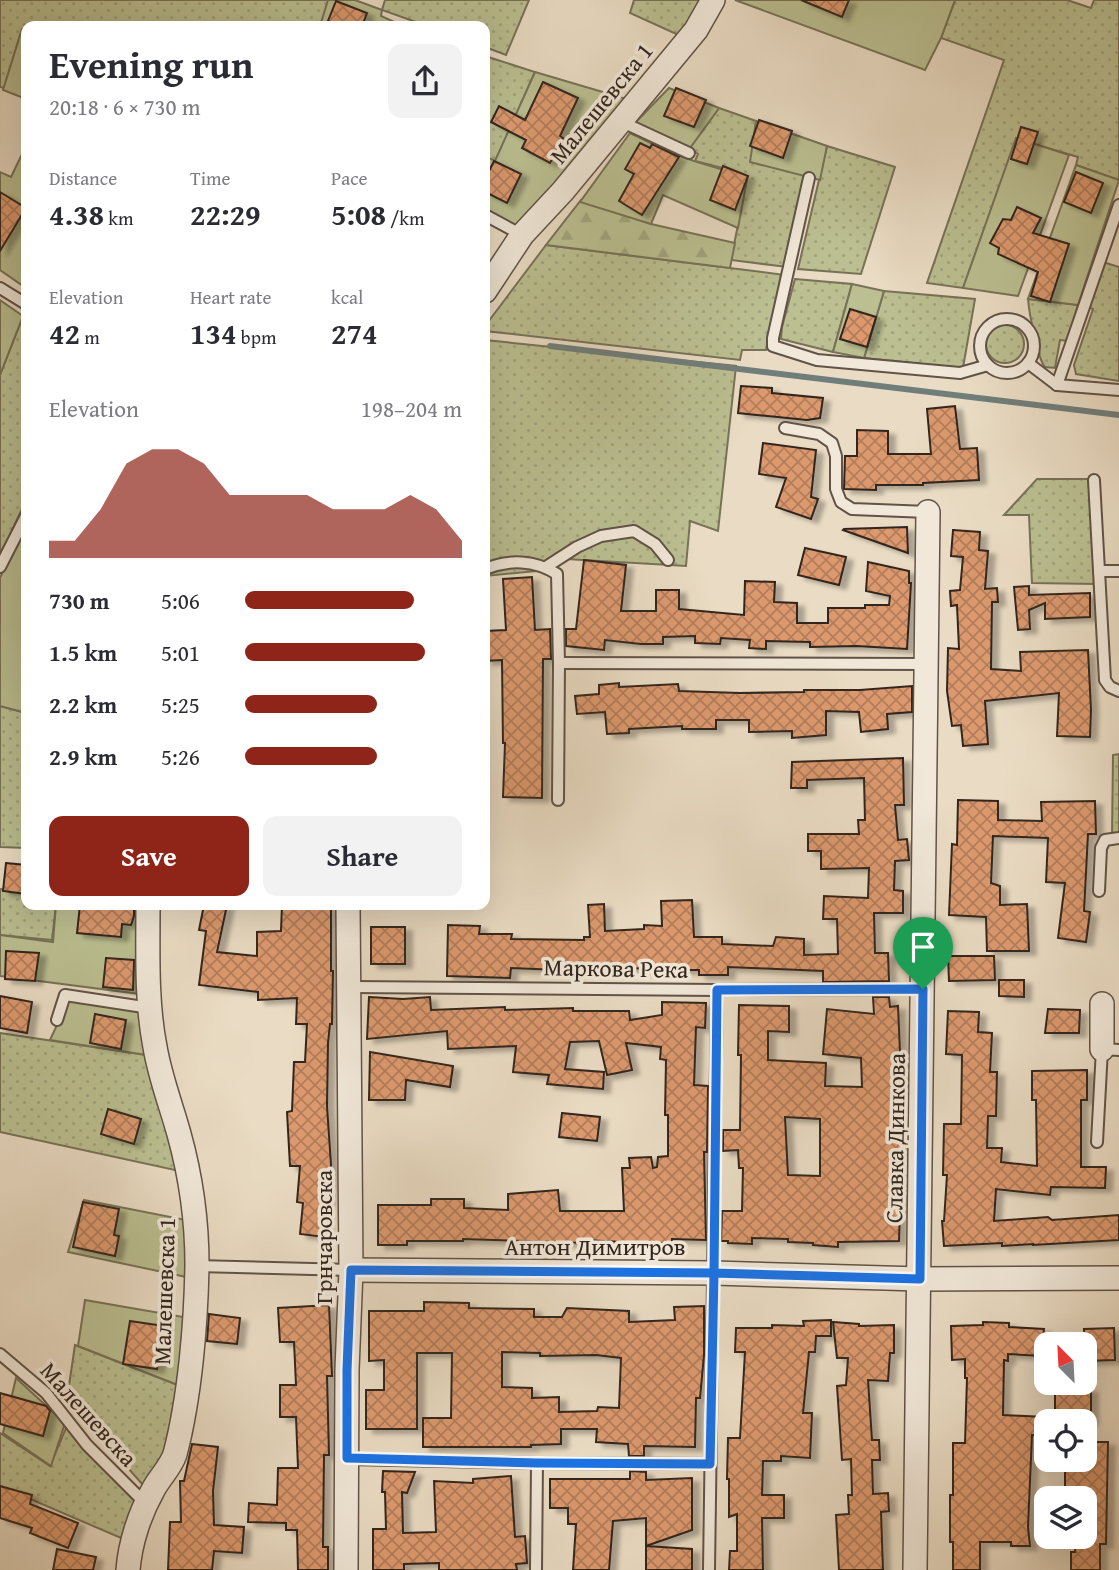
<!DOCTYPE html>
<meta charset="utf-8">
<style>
body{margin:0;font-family:"Gentium Book Plus",serif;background:#f2f2f3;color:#2b2b33;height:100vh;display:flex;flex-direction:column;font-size:26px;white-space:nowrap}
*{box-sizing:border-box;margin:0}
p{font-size:23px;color:#7c7c81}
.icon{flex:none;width:38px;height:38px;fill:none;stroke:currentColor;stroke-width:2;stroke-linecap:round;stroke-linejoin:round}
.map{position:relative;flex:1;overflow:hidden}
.side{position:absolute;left:21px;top:21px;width:469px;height:889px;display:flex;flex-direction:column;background:#fff;border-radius:14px;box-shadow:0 7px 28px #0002}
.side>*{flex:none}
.needle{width:46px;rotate:336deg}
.buttons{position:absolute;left:1034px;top:1332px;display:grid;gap:14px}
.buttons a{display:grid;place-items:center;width:63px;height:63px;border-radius:14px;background:#fff;box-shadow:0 7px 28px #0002;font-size:35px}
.pin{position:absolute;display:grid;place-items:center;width:60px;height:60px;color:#fff;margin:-72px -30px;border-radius:50% 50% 50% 0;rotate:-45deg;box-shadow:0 0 7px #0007}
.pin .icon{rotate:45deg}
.round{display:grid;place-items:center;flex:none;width:74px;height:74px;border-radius:14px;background:#f2f2f3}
.headline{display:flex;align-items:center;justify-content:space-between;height:119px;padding:0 28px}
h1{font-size:38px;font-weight:700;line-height:52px}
.metrics{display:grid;grid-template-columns:repeat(3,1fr);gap:10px;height:119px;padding:7px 28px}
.metrics div{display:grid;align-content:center}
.metrics b{font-size:30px;font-weight:700}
.metrics small{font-size:19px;font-weight:400}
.metrics p{font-size:19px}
.chart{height:196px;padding:14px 28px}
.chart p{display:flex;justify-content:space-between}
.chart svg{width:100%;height:126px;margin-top:7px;fill:#8f2418;opacity:.7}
.primary-button{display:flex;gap:14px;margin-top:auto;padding:14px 28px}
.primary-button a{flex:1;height:80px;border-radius:14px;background:#8f2418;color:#fff;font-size:28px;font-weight:700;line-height:80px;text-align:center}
.primary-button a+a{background:#f2f2f3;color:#2b2b33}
ul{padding:0 28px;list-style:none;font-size:23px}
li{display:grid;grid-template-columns:112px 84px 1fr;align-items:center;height:52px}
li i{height:18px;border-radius:9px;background:#8f2418}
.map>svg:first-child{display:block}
.grass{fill:url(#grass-dots);stroke:#777258;stroke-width:2}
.forest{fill:url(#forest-firs);stroke:#777258;stroke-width:2}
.garden{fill:#bbbf91;stroke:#777258;stroke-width:2}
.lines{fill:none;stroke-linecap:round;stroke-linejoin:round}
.stream{stroke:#707e7b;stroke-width:6}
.building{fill:url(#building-cross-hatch);stroke:#33251e;stroke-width:2;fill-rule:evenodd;filter:url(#shadow)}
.lane-casing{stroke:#615348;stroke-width:14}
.street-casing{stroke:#615348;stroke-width:26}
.lane{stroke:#f1e8d9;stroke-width:10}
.street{stroke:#f1e8d9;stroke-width:23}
.route-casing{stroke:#fff;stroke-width:14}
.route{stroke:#1a73e8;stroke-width:9}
.labels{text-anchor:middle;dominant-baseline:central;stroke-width:7;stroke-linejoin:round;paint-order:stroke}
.street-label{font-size:24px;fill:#33251e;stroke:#f1e8d9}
</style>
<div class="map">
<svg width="1119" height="1570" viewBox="0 0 1119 1570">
<defs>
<pattern id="grass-dots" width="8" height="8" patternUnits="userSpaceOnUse" patternTransform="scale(1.75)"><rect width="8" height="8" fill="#bbbf91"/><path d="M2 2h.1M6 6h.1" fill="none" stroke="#a1a47d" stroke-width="1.8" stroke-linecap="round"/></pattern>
<pattern id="forest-firs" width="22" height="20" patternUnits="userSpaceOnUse" patternTransform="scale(1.75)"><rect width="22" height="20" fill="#bbbf91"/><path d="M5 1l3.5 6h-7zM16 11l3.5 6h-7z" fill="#a1a47d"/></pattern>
<pattern id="building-cross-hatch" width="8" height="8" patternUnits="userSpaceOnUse" patternTransform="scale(1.75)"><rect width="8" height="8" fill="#dc996e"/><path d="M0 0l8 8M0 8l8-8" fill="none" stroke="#b37d5a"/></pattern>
<filter id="shadow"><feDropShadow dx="7" dy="4" stdDeviation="2" flood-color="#0004"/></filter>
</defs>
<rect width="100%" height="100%" fill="#eadcc4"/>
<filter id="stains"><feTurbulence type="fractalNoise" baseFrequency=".00286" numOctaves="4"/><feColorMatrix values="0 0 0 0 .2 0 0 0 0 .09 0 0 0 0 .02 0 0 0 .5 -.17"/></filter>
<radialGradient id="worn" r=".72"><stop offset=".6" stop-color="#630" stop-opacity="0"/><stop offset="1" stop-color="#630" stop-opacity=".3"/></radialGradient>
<!-- grass -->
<g class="grass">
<polygon points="0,0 329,0 321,26 26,26 26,30 22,29 4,88 0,87"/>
<polygon points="385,0 529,0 506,55 485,47 485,26 427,26 382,10"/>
<polygon points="634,0 707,0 685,38 630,13"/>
<polygon points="955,0 1067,0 1091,8 1094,0 1119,0 1119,180 1076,165 1078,157 1017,139 963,288 927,283 1004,60 941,38"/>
<polygon points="485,56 535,72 495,162 485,156"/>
<polygon points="719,108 756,121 751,162 804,174 787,267 731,260 747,179 726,169 695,161 698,154 690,148"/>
<polygon points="827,146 895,167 861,274 798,269"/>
<polygon points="546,245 785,275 766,350 742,350 740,360 485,331 485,326"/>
<polygon points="1103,262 1119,267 1119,381 1076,374 1074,365 1093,309 1088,307"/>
<polygon points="795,279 852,284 833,352 781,339 782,327"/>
<polygon points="884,291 975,299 963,368 864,358"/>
<path d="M1028 299 1078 305 1068 341 1060 340 1055 368 1045 367C1038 360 1029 312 1028 299Z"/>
<polygon points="23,316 26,318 26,500 0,557 0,375"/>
<circle cx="1005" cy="344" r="19"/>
<polygon points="485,340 736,366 718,531 690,521 686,566 566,559 547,570 485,576"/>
<polygon points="1037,479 1090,479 1096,584 1032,583 1029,515 1004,515"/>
<polygon points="0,706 26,713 26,848 0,847"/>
<polygon points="1119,754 1119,838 1112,838 1113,755"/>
<polygon points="0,889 26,893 26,905 56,905 52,940 0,935"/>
<polygon points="0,1033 153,1056 184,1172 0,1132"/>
<polygon points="75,1345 183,1387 167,1459 150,1493 67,1399"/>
<polygon points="69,1421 144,1501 128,1541 0,1486 0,1433 50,1466"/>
</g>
<!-- forest -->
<polygon class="forest" points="581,200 651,224 735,243 730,268 546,245"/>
<!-- garden -->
<g class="garden">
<polygon points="328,0 355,0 382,10 381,16 403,26 320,26"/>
<polygon points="735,0 955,0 941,38 925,70"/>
<polygon points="22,29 26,30 26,99 3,90"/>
<polygon points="535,72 630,100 521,231 485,211 485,156 495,161"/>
<polygon points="669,88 719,108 690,148 634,124"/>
<polygon points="756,121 827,146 820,180 750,162"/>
<path d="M630 133C646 141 663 150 680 156 702 165 725 168 747 179L738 228 663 195 651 224 580 202Z"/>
<polygon points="1016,138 1069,155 1018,296 963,288"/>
<polygon points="25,148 26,149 26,288 0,270 0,172 11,177"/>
<polygon points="1076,165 1119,180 1078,305 1028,299"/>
<polygon points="852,284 884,291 864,358 833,352"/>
<polygon points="0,300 23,316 0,375"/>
<polygon points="26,520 26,713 0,706 0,578"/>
<polygon points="56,905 108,905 145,909 140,994 0,976 0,935 53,942"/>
<polygon points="70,997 145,1007 153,1056 50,1040"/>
<polygon points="84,1200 191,1221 191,1278 68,1252"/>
<polygon points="85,1300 189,1318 183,1387 78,1346"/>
<polygon points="16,1378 65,1423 51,1466 3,1433"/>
</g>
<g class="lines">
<!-- stream -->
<polyline class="stream" points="550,346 1119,415"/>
</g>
<!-- building -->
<g class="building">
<polygon points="801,0 849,0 842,17"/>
<polygon points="336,1 367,13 362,26 326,26"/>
<polygon points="543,82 578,98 560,136 563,138 550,163 522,148 526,140 491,122 499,106 525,120"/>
<polygon points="676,88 706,100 694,127 664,116"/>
<polygon points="759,120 792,131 783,158 750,146"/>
<polygon points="1021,127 1038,132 1027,164 1011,159"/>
<polygon points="640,143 650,148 652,144 679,157 642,215 619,201 634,174 625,169"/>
<polygon points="494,161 521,174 507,203 485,192 485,179"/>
<polygon points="723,166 748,176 735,210 710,200"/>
<polygon points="1076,172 1103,183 1091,213 1064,202"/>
<polygon points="0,192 26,208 0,251"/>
<polygon points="1017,207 1041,218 1033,233 1069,244 1050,302 1031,296 1038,272 998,254 999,248 990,243 1003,219 1011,220"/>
<polygon points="850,309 876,317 867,347 840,339"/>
<polygon points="741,386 772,388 772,393 823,398 820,418 807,420 738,413"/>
<polygon points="955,406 960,449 977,448 979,480 923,483 923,485 876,485 876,490 844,489 845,456 857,456 857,430 888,431 888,454 931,454 927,409"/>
<polygon points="763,443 816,450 811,497 818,499 811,519 776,507 786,478 759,474"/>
<polygon points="907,527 908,553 843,530 844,529"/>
<polygon points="953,530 980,532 979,550 988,551 985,589 997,588 998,602 992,602 991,669 1021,671 1020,652 1088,650 1091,710 1090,737 1057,736 1059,693 985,701 988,744 963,746 961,725 952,726 947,691 948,648 959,649 957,605 951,606 950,591 960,590 963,557 951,556"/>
<polygon points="805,548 846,557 839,585 798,575"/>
<polygon points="584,560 626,565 621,611 656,611 656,590 679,590 679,609 744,615 745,581 775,582 774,602 797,603 797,623 828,623 828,608 865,608 865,605 889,605 890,596 866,591 868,562 909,571 909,583 911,583 907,649 857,646 810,647 810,642 766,641 766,649 749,648 750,640 721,638 720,644 695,643 695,636 663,637 663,644 641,644 605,640 604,650 566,646 566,629 576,629"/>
<polygon points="532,577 535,630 550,629 551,659 543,659 542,798 503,797 505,743 503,743 502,660 485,661 485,631 506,630 503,579"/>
<polygon points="1029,586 1029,595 1090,593 1090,617 1045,619 1045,603 1029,610 1030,629 1018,630 1014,587"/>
<polygon points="619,683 619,687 678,684 679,691 740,693 804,692 804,690 860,690 912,686 912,712 887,714 888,729 861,732 859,712 826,711 826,735 792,738 792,731 749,732 749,720 716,720 716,729 682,729 682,726 629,729 629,733 607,734 605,712 577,714 575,696 599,694 599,685"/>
<polygon points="903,758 904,805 895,805 898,840 907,839 909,860 895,861 894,890 903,891 903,913 874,913 875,953 888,953 889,981 823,982 823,971 728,967 728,975 699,975 699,970 644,970 644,968 585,971 511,968 510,978 447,976 448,925 480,926 479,934 512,934 511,939 584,940 584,937 590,937 588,905 604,904 605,931 644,929 644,925 662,926 661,901 692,900 694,937 722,937 722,944 773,946 776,937 804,939 804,955 838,954 837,919 823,919 824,896 868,898 869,868 821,869 821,851 808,851 808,834 859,834 858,820 865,820 864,778 807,780 807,788 791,788 792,762"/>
<polygon points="958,800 998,801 998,820 1042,821 1041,802 1095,801 1096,834 1088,834 1084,911 1090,912 1086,942 1058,938 1065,883 1046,882 1048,838 993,836 991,883 1000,886 1000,905 1027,904 1029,951 987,951 986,917 949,915 952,844 957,845"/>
<polygon points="6,863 26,865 26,894 3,891"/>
<polygon points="80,905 134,908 134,916 131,925 122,924 121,937 77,933"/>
<polygon points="204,905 227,905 217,952 257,956 257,932 281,931 282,905 331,905 331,971 333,971 332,1024 330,1024 328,1043 327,1106 331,1165 324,1237 300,1234 303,1203 297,1202 300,1166 290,1166 287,1112 292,1111 294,1062 305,1062 307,1024 296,1024 297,998 258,1000 258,992 199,985 206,931 199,930"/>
<rect x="371" y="927" width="34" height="37"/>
<polygon points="6,951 39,953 35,981 5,979"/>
<polygon points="948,956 994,956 995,980 949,981"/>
<polygon points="106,958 134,960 133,990 103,987"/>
<polygon points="999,980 1024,980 1024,997 999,996"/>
<polygon points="0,996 32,1002 27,1033 0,1028"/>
<polygon points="369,997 403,999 430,997 431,1010 505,1007 505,1010 573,1008 573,1011 629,1011 630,1020 662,1015 662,1002 706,1003 705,1028 696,1027 694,1085 708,1086 707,1152 704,1152 706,1240 672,1239 672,1243 642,1243 585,1240 585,1243 463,1239 463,1241 407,1241 407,1245 378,1245 378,1205 431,1205 431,1199 464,1199 464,1208 508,1210 508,1194 558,1190 560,1211 624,1211 622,1168 630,1168 629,1158 651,1157 653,1168 657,1167 658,1157 668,1156 668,1115 665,1115 666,1060 660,1059 661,1047 626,1043 632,1070 607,1075 599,1041 570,1042 565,1069 604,1072 603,1089 547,1084 549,1075 513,1072 516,1046 448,1049 447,1031 367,1039"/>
<path d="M873 997H889L890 1007 898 1006 903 1122 899 1241 838 1242V1247L813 1245V1243L788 1242V1239L752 1238V1244L728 1243V1241H721L722 1211H742L743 1168H739L738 1150 723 1151V1130H740L741 1055H738L739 1005 789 1006V1032L768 1031V1060L826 1063 825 1086 862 1087 861 1058 823 1054 827 1009 874 1014ZM785 1117 820 1119V1176L788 1175Z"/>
<polygon points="1048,1009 1080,1010 1079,1033 1045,1033"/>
<polygon points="948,1011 979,1012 978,1032 992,1033 990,1072 997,1072 996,1116 988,1116 987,1148 1002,1148 1001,1162 1037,1166 1036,1100 1032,1100 1032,1071 1087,1070 1087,1100 1081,1100 1081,1167 1106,1167 1105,1188 1051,1187 1050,1195 996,1189 994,1221 1048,1217 1052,1220 1119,1215 1119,1240 1033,1245 1033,1244 1002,1246 1002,1243 944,1246 942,1221 944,1221 947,1175 943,1175 944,1124 961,1124 962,1055 946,1054"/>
<polygon points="95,1014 126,1020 121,1049 90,1043"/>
<polygon points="370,1052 453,1066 450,1087 406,1080 405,1100 369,1100"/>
<polygon points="108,1109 141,1119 134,1144 101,1134"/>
<polygon points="562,1113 600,1117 597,1141 559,1137"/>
<polygon points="83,1202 119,1209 114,1235 119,1236 115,1256 73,1247"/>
<path d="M424 1302 469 1303V1308L534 1309V1317H562L567 1308 629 1311V1322L675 1320 674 1307 704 1306V1355L700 1398H696L695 1447 644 1446V1456H629L628 1444 596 1442 597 1429H561V1444L531 1445V1447H423V1418H451L452 1353H417V1429H366V1390H384V1360L369 1361V1311H424ZM502 1352 540 1353V1356L596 1355 621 1358 619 1408 598 1407 597 1411 559 1412V1397L532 1398V1388L502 1387Z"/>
<polygon points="329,1305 332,1376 327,1376 329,1455 324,1455 323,1547 328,1547 328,1570 298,1570 297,1530 286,1530 286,1523 248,1522 249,1503 277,1505 278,1468 298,1468 296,1417 280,1417 280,1385 296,1385 294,1342 280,1342 278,1308"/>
<polygon points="209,1314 240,1318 237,1344 207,1341"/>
<polygon points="831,1320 831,1336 816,1336 815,1352 809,1352 803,1413 812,1413 810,1458 781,1456 781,1461 763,1461 762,1495 784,1495 784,1518 762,1518 763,1570 729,1570 730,1551 737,1551 737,1514 729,1517 729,1479 727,1479 728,1438 740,1438 745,1352 735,1352 736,1328 772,1328 772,1325 804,1326 803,1321"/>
<polygon points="130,1321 164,1326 157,1369 123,1364"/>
<polygon points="833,1322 859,1324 859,1326 894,1325 894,1353 890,1353 888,1381 868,1380 872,1440 879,1440 880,1460 872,1460 873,1494 888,1493 889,1511 881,1512 883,1570 839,1570 836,1515 849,1514 848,1495 852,1495 851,1459 842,1460 837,1386 846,1385 848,1358 837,1358"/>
<polygon points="983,1322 1009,1323 1009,1327 1044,1329 1041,1356 1008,1354 1008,1361 1004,1360 1003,1415 1046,1417 1046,1436 1032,1435 1028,1527 1030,1546 1011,1546 1011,1542 980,1542 980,1570 953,1570 953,1542 950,1542 950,1495 953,1495 953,1443 965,1443 967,1378 965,1378 965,1359 952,1360 951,1326 983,1325"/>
<polygon points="1114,1328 1115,1360 1085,1361 1084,1329"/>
<polygon points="1055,1388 1091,1389 1091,1421 1055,1421"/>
<polygon points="0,1393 46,1406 50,1411 43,1436 0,1424"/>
<polygon points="1085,1442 1108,1442 1106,1544 1100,1544 1100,1570 1071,1570 1071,1552 1075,1552 1076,1536 1085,1536 1085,1498 1065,1498 1065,1460 1085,1460"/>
<polygon points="192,1444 218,1447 213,1491 214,1525 244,1527 242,1553 214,1551 212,1570 168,1570 170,1522 181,1522 180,1481 184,1481"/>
<polygon points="383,1471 415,1472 407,1493 402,1492 403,1533 436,1532 434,1481 473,1483 473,1479 511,1476 515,1537 525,1536 527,1563 516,1564 517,1570 439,1570 439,1563 404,1564 404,1570 373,1570 373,1529 386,1529 385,1492 382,1492"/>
<polygon points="630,1471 646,1472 646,1480 692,1478 692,1530 646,1546 646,1518 613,1521 609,1570 573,1570 576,1524 568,1524 568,1508 550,1508 550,1479 630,1479"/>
<polygon points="0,1486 32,1495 30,1504 78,1523 68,1548 30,1533 32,1528 0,1518"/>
<polygon points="646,1546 692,1549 692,1570 646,1570"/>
<polygon points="57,1549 96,1557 93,1570 53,1570"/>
</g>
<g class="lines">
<!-- lane casing -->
<g class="lane-casing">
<g id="lane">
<polyline points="620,121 689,153"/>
<polyline points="809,178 773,338 773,346 817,360 960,373 988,365"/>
<polyline points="485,215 522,235"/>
<polyline points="0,288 26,304"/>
<circle cx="1007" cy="346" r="27"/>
<polyline points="1028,363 1057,385"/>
<polyline points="1057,385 1119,205"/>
<polyline points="1057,385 1119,390"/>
<polyline points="785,428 819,434 832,443 836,456 836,489 841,502 852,509 928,512"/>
<polyline points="1094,480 1105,680 1110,687 1119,691"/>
<polyline points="0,567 26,516"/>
<polyline points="546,567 577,547 601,536 634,531 655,544 668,560"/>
<path d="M485 569C509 559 535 560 557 574L559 663 558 800"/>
<polyline points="1099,571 1119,571"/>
<polyline points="559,663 928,664"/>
<polyline points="1099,891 1101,848 1105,840 1119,838"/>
<polyline points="351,987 717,990 923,989"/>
<polyline points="57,1020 65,995 150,1008"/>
<polyline points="1097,1142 1102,1049 1119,1050"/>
<polyline points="197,1266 351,1270"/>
<polyline points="0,1354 46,1393 87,1445 146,1504"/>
<polyline points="347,1459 537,1463 710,1464"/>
<polyline points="536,1570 537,1463"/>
<polyline points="709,1570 717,990"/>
</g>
</g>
<!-- street casing -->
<g class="street-casing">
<g id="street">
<polyline points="485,291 522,235 563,191 696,30 713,0"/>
<polyline points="1102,1004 1102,1049"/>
<polyline points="351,1270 714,1273 920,1279 1119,1278"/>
<path d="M128 1570C130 1543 140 1513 153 1490 159 1478 171 1467 175 1454 190 1397 196 1323 197 1265 197 1220 191 1177 179 1134 171 1105 160 1077 155 1047 146 1001 148 952 148 905"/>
<polyline points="346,1570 347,1370 351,1270 348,905"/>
<polyline points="915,1570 928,512"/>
</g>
</g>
<!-- lane -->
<use href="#lane" class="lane"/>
<!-- street -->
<use href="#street" class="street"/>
</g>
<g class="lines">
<!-- route casing -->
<g class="route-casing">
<polyline id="route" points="923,989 717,990 714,1273 351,1270 347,1370 347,1458 537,1463 710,1464 714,1273 920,1279 923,989"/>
</g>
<!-- route -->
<use href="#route" class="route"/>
</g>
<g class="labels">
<!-- street labels -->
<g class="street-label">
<text transform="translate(601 103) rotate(-51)">Малешевска 1</text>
<text transform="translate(616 968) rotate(1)">Маркова Река</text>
<text transform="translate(895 1138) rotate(-89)">Славка Динкова</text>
<text transform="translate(323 1237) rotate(-90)">Грнчаровска</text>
<text x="595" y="1246">Антон Димитров</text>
<text transform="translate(164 1291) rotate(-88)">Малешевска 1</text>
<text transform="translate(89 1414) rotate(48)">Малешевска</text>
</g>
</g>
<rect width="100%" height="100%" filter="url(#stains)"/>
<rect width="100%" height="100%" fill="url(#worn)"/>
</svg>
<div class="buttons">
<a><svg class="needle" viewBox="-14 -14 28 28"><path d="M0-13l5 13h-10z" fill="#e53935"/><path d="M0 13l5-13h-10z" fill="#7c7c81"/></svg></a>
<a><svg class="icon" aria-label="locate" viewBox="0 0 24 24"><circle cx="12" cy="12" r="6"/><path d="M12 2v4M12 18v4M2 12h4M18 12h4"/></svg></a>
<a><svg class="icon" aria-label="layers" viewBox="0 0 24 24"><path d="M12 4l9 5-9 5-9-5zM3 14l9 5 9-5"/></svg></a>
</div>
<div class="pin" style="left:923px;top:989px;background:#1e9e55"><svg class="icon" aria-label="arrive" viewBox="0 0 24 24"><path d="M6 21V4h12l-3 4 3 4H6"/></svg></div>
<section class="side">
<div class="headline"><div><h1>Evening run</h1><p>20:18 · 6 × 730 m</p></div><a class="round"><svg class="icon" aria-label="share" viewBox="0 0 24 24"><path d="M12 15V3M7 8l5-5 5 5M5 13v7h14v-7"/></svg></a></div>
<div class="metrics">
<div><p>Distance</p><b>4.38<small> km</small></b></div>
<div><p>Time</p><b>22:29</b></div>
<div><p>Pace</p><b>5:08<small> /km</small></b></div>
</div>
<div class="metrics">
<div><p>Elevation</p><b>42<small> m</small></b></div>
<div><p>Heart rate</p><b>134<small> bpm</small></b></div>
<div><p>kcal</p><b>274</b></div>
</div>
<div class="chart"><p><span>Elevation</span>198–204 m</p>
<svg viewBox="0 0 160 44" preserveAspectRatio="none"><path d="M0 44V38L10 38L20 27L30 11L40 6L50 6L60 11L70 22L80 22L90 22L100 22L110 27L120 27L130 27L140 22L150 27L160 38V44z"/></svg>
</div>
<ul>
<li><b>730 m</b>5:06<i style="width:78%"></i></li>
<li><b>1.5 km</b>5:01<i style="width:83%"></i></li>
<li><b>2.2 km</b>5:25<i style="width:61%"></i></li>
<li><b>2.9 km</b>5:26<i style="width:61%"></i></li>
</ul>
<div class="primary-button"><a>Save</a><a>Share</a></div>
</section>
</div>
